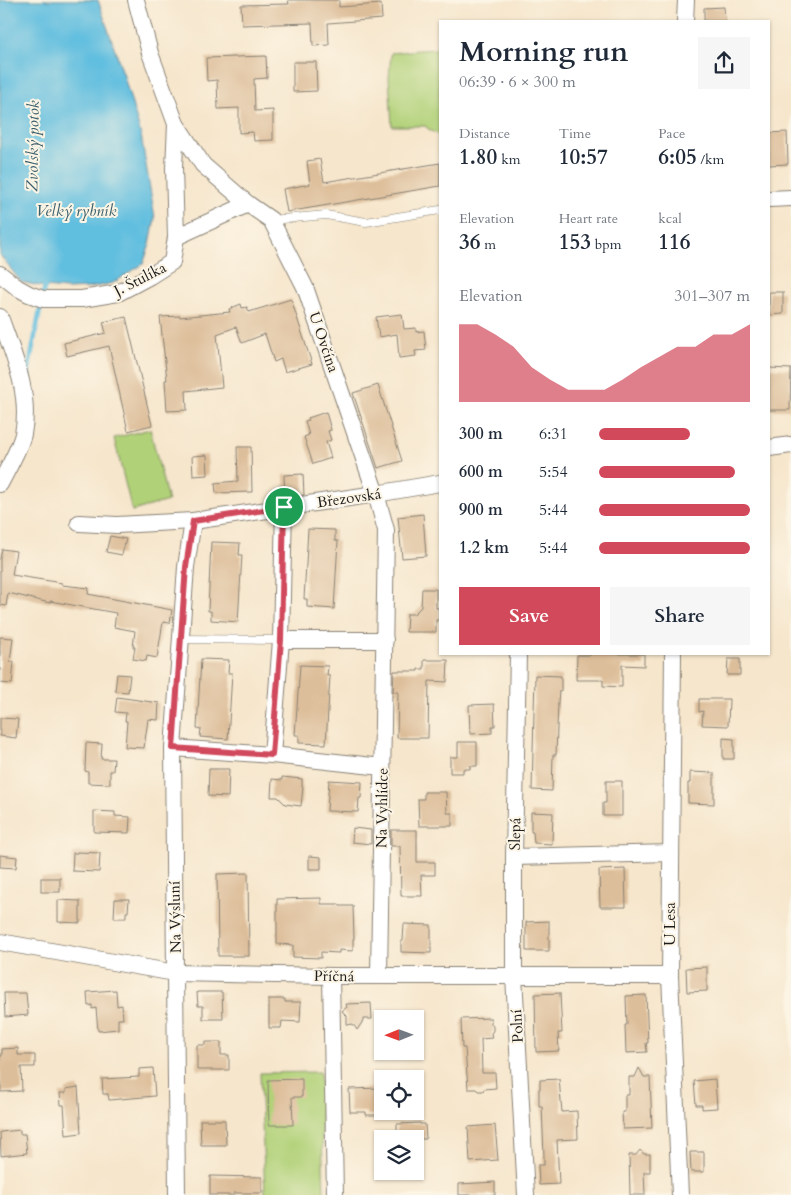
<!DOCTYPE html>
<meta charset="utf-8">
<style>
body{margin:0;font-family:Cardo,serif;background:#f6f6f7;color:#1f2937;height:100vh;display:flex;flex-direction:column;font-size:19px;white-space:nowrap}
*{box-sizing:border-box;margin:0}
p{font-size:16px;color:#747a83}
.icon{flex:none;width:28px;height:28px;fill:none;stroke:currentColor;stroke-width:2;stroke-linecap:round;stroke-linejoin:round}
.map{position:relative;flex:1;overflow:hidden}
.sheet{position:absolute;left:439px;top:20px;width:331px;height:635px;display:flex;flex-direction:column;background:#fff;border-radius:0px;box-shadow:0 1px 4px #0004}
.sheet>*{flex:none}
.needle{width:32px;rotate:269deg}
.controls{position:absolute;left:374px;top:1010px;display:grid;gap:10px}
.controls a{display:grid;place-items:center;width:50px;height:50px;border-radius:0px;background:#fff;box-shadow:0 1px 4px #0004;font-size:25px}
.pin{position:absolute;display:grid;place-items:center;width:42px;height:42px;color:#fff;margin:-21px;border:2px solid #fff;border-radius:50%;box-shadow:0 1px 5px #0007}
.round{display:grid;place-items:center;flex:none;width:52px;height:52px;border-radius:0px;background:#f6f6f7}
.headline{display:flex;align-items:center;justify-content:space-between;height:85px;padding:0 20px}
h1{font-size:28px;font-weight:600;line-height:38px}
.stats{display:grid;grid-template-columns:repeat(3,1fr);gap:8px;height:85px;padding:5px 20px}
.stats div{display:grid;align-content:center}
.stats b{font-size:21px;font-weight:600}
.stats small{font-size:14px;font-weight:400}
.stats p{font-size:14px}
.chart{height:140px;padding:10px 20px}
.chart p{display:flex;justify-content:space-between}
.chart svg{width:100%;height:90px;margin-top:5px;fill:#d1495b;opacity:.7}
.cta{display:flex;gap:10px;margin-top:auto;padding:10px 20px}
.cta a{flex:1;height:58px;border-radius:0px;background:#d1495b;color:#fff;font-size:20px;font-weight:600;line-height:58px;text-align:center}
.cta a+a{background:#f6f6f7;color:#1f2937}
ul{padding:0 20px;list-style:none;font-size:16px}
li{display:grid;grid-template-columns:80px 60px 1fr;align-items:center;height:38px}
li i{height:12px;border-radius:6px;background:#d1495b}
.map>svg:first-child{display:block}
.green{fill:#b1d178;stroke:#66764a}
.water{fill:#61bedf;stroke:#3e6d7e}
.lines{fill:none;stroke-linecap:round;stroke-linejoin:round}
.stream{stroke:#61bedf;stroke-width:4.5}
.building{fill:#ddbe9a}
.lane-casing{stroke:#898174;stroke-width:9}
.street-casing{stroke:#898174;stroke-width:18}
.lane{stroke:#fff;stroke-width:8}
.street{stroke:#fff;stroke-width:16}
.route-casing{stroke:#fff;stroke-width:10}
.route{stroke:#d1495b;stroke-width:6}
.labels{text-anchor:middle;dominant-baseline:central;stroke-width:4;stroke-linejoin:round;paint-order:stroke}
.street-label{font-size:15px;fill:#1c1c1c;stroke:#fcf5e5}
.water-label{font-size:16px;font-style:italic;fill:#385d6a;stroke:#fcf5e5}
</style>
<div class="map">
<svg width="791" height="1195" viewBox="0 0 791 1195">
<rect width="100%" height="100%" fill="#fcf5e5"/>
<filter id="ink" filterUnits="userSpaceOnUse"><feTurbulence type="fractalNoise" baseFrequency=".02" numOctaves="2"/><feDisplacementMap in="SourceGraphic" scale="10" xChannelSelector="R" yChannelSelector="G"/><feConvolveMatrix kernelMatrix="1 2 1 2 8 2 1 2 1" color-interpolation-filters="sRGB"/></filter>
<filter id="wash" filterUnits="userSpaceOnUse"><feTurbulence type="fractalNoise" baseFrequency=".0096" numOctaves="4" result="noise"/><feDisplacementMap in="SourceGraphic" scale="20" xChannelSelector="R" yChannelSelector="G"/><feGaussianBlur stdDeviation="1.12" result="paint"/><feColorMatrix in="noise" values="0 0 0 0 0 0 0 0 0 0 0 0 0 0 0 0 0 1.4 0 .05"/><feComposite in="paint" operator="in"/></filter>
<g filter="url(#wash)">
<rect width="100%" height="100%" fill="#f6e6cc"/>
<!-- green -->
<g class="green">
<polygon points="440,49 440,135 431,131 425,126 392,126 389,78 391,53 419,50"/>
<polygon points="150,429 168,501 132,511 114,438"/>
<polygon points="320,1072 324,1195 265,1195 260,1073"/>
</g>
<!-- water -->
<polygon class="water" points="0,0 98,0 123,73 141,135 155,218 150,244 143,264 113,283 89,288 67,289 44,287 21,282 0,255"/>
<g class="lines">
<!-- stream -->
<polyline class="stream" points="28,382 29,367 45,284"/>
</g>
<g id="blocks">
<!-- building -->
<g class="building">
<polygon points="288,0 339,0 339,7 381,4 382,19 328,23 329,45 313,46 312,23 242,25 241,5 289,4"/>
<polygon points="724,7 725,21 704,21 704,8"/>
<polygon points="266,56 267,78 254,79 255,111 273,110 273,140 254,141 253,132 239,133 239,108 218,109 217,80 207,81 206,58"/>
<polygon points="293,62 316,62 317,91 293,92"/>
<polygon points="787,132 788,164 769,165 769,133"/>
<polygon points="320,159 324,182 440,163 440,186 287,212 283,189 310,184 307,161"/>
<polygon points="769,292 783,292 783,314 769,315"/>
<polygon points="291,299 312,364 285,372 281,359 274,362 265,334 242,343 236,327 217,334 222,387 186,391 187,410 167,411 165,380 167,380 160,317 180,316 180,317 230,312 229,309 241,304 242,308 247,307 249,312"/>
<polygon points="402,314 404,329 416,328 416,332 424,331 426,350 415,351 416,356 399,358 397,334 379,337 376,317"/>
<polygon points="126,317 152,425 128,431 109,346 67,356 64,343 106,333 103,322"/>
<polygon points="769,368 791,369 790,410 769,410"/>
<polygon points="378,385 402,461 378,468 353,393"/>
<polygon points="326,412 331,430 328,431 331,440 326,442 331,458 313,464 304,437 309,435 305,421 309,420 308,418"/>
<polygon points="237,447 251,447 252,492 216,493 215,483 238,481"/>
<polygon points="207,455 208,475 193,476 192,456"/>
<polygon points="303,474 304,495 285,497 284,475"/>
<polygon points="423,514 426,556 402,558 398,517"/>
<polygon points="308,529 335,530 335,541 338,541 334,609 307,607 307,599 304,599"/>
<polygon points="110,536 126,539 122,555 106,552"/>
<polygon points="211,542 240,543 239,555 242,555 238,622 211,620 211,611 208,611"/>
<polygon points="2,549 16,551 12,575 62,583 62,585 89,588 88,594 172,610 170,623 163,622 157,658 147,656 146,661 133,659 135,647 133,647 135,631 114,627 116,613 50,601 50,603 8,593 6,606 0,605 0,559"/>
<polygon points="422,589 436,589 436,608 439,608 439,620 436,620 436,632 406,632 407,614 414,614 421,607"/>
<polygon points="0,637 13,638 10,662 14,662 12,684 0,683"/>
<polygon points="591,654 644,654 644,666 622,665 622,687 603,686 603,680 576,680 577,655 591,655"/>
<polygon points="201,659 229,660 228,673 232,673 228,739 200,737 201,729 197,728"/>
<polygon points="728,659 740,659 740,675 727,675"/>
<polygon points="424,660 448,660 447,682 429,681 428,738 397,738 398,692 393,692 394,671 418,671 418,669 424,669"/>
<polygon points="300,665 328,666 327,676 330,676 326,744 299,743 299,735 295,735"/>
<polygon points="117,674 130,675 128,692 115,691"/>
<polygon points="535,675 561,676 561,691 559,691 558,702 556,755 553,755 552,791 532,790"/>
<polygon points="117,697 159,703 158,720 148,719 144,748 125,747 127,721 125,721 126,713 115,712"/>
<polygon points="699,699 729,699 728,726 702,725 703,711 699,712"/>
<polygon points="494,704 495,726 492,726 492,733 470,734 469,705"/>
<polygon points="0,718 18,719 16,738 0,736"/>
<polygon points="723,738 734,739 734,759 723,759"/>
<polygon points="458,742 477,742 477,766 470,766 470,769 463,769 463,773 450,773 450,757 458,757"/>
<polygon points="86,743 102,744 101,759 114,759 113,771 110,771 110,784 88,783 88,772 85,771"/>
<polygon points="209,769 229,769 228,797 208,796"/>
<polygon points="690,772 714,773 714,804 688,803 688,783 690,783"/>
<polygon points="282,777 302,779 302,787 303,787 301,806 285,804 278,797 271,797 272,779 282,780"/>
<polygon points="329,780 362,782 361,798 359,798 358,812 327,811"/>
<polygon points="606,781 622,781 622,816 603,816 603,803 606,803"/>
<polygon points="424,792 446,792 447,813 452,813 452,826 419,826 418,799 424,799"/>
<polygon points="94,811 115,812 115,816 130,817 129,833 94,832"/>
<polygon points="531,812 553,813 552,844 534,843 533,832 531,832"/>
<polygon points="353,828 371,830 371,844 352,842"/>
<polygon points="391,830 417,830 417,862 435,862 435,875 421,875 422,896 401,896 400,846 391,846"/>
<polygon points="77,852 100,853 99,872 72,871 73,853 77,853"/>
<polygon points="0,855 17,857 16,868 0,867"/>
<polygon points="309,856 321,857 321,869 309,869"/>
<polygon points="625,869 626,907 600,907 599,870"/>
<polygon points="248,873 249,956 218,956 217,874"/>
<rect x="41" y="878" width="19" height="14"/>
<polygon points="321,898 321,904 339,904 340,906 353,906 354,939 353,939 353,951 339,950 339,953 321,952 321,958 293,957 293,945 277,944 277,899"/>
<polygon points="115,899 129,899 128,912 126,912 126,918 114,918"/>
<polygon points="58,900 80,901 80,923 58,922"/>
<polygon points="549,921 549,951 526,951 526,922"/>
<polygon points="404,924 431,925 431,953 401,952 401,941 403,941"/>
<polygon points="707,967 707,991 687,992 686,968"/>
<polygon points="116,990 117,1006 122,1005 123,1019 118,1019 118,1029 98,1031 96,1008 92,1009 92,1005 88,1006 87,992"/>
<polygon points="197,992 222,992 223,1019 203,1019 203,1006 198,1006"/>
<polygon points="4,993 26,993 28,1015 5,1017"/>
<polygon points="560,993 562,1033 558,1033 559,1051 536,1052 535,994"/>
<polygon points="646,995 648,1043 646,1043 647,1052 626,1053 625,1025 627,1025 626,996"/>
<polygon points="269,999 285,999 285,1002 301,1002 300,1022 282,1021 281,1028 269,1028"/>
<polygon points="371,1003 372,1019 363,1019 363,1021 357,1030 353,1024 347,1025 347,1016 342,1011 347,1007 346,1004"/>
<polygon points="491,1018 491,1024 493,1026 493,1031 491,1033 492,1038 481,1039 482,1073 495,1073 496,1088 484,1089 483,1091 478,1091 476,1089 468,1089 465,1048 462,1048 461,1019"/>
<polygon points="205,1042 221,1042 221,1055 229,1055 229,1070 197,1070 197,1045 205,1045"/>
<polygon points="18,1048 18,1055 35,1055 35,1067 21,1067 22,1091 1,1092 0,1056 2,1056 2,1049"/>
<polygon points="153,1068 155,1096 109,1100 108,1094 103,1094 102,1079 139,1077 139,1069"/>
<polygon points="639,1068 644,1077 650,1077 652,1128 623,1129 622,1112 625,1112 625,1095 629,1095 629,1077 635,1077"/>
<polygon points="302,1079 302,1097 292,1097 293,1125 269,1125 268,1080"/>
<polygon points="559,1079 562,1112 577,1111 578,1139 557,1140 559,1184 539,1185 538,1165 544,1165 544,1157 542,1106 539,1106 539,1089 540,1089 540,1080"/>
<polygon points="715,1079 717,1108 702,1109 702,1105 696,1105 694,1081"/>
<polygon points="78,1087 81,1133 66,1135 64,1105 61,1105 60,1093 66,1093 66,1089"/>
<polygon points="381,1088 382,1115 366,1115 366,1112 350,1112 349,1089"/>
<polygon points="200,1120 225,1120 226,1145 201,1145"/>
<polygon points="420,1123 420,1124 425,1124 426,1139 397,1139 397,1124"/>
<polygon points="495,1125 498,1160 470,1162 468,1127"/>
<polygon points="20,1130 20,1134 25,1134 27,1153 1,1156 0,1132"/>
<polygon points="640,1150 644,1154 650,1154 650,1172 644,1172 645,1195 630,1195 629,1155 636,1155"/>
<polygon points="690,1152 704,1152 704,1172 691,1172"/>
<polygon points="210,1176 262,1177 262,1193 234,1193 234,1195 210,1195"/>
<polygon points="495,1182 495,1195 459,1195 459,1184"/>
</g>
</g>
</g>
<g filter="url(#ink)">
<use href="#blocks" fill-opacity="0" stroke="#898174" stroke-width="1"/>
<g class="lines">
<!-- lane casing -->
<g class="lane-casing">
<g id="lane">
<polyline points="271,220 326,215 366,222 440,210"/>
<polyline points="181,639 281,640"/>
</g>
</g>
<!-- street casing -->
<g class="street-casing">
<g id="street">
<polyline points="136,0 150,53 176,124 203,165 248,204 271,220 305,287 376,494 386,530 379,976"/>
<polyline points="685,21 686,0"/>
<polyline points="769,199 791,198"/>
<polyline points="176,237 248,204"/>
<polyline points="0,274 18,288 29,294 43,299 82,299 118,293 150,276 172,262 176,237 174,168 176,124"/>
<path d="M0 317C13 354 31 393 23 434 20 448 7 470 0 484"/>
<polyline points="769,448 791,445"/>
<polyline points="79,523 117,525 193,521 376,494 440,483"/>
<polyline points="281,640 385,640"/>
<polyline points="518,654 514,857 514,976 526,1195"/>
<polyline points="673,654 670,976 680,1195"/>
<polyline points="173,748 272,755 382,767"/>
<polyline points="272,755 281,640 284,507"/>
<polyline points="514,857 671,853"/>
<polyline points="0,942 175,973 331,976 670,976"/>
<polyline points="331,976 335,1195"/>
<polyline points="177,1195 173,748 186,567 193,521"/>
</g>
</g>
<!-- lane -->
<use href="#lane" class="lane"/>
<!-- street -->
<use href="#street" class="street"/>
</g>
</g>
<g class="lines" filter="url(#ink)">
<!-- route casing -->
<g class="route-casing">
<polygon id="route" points="284,507 281,640 272,755 173,748 186,567 193,521"/>
</g>
<!-- route -->
<use href="#route" class="route"/>
</g>
<g class="labels">
<!-- street labels -->
<g class="street-label">
<text transform="translate(140 279) rotate(-27)">J. Štulíka</text>
<text transform="translate(324 342) rotate(71)">U Ovčína</text>
<text transform="translate(349 498) rotate(-8)">Březovská</text>
<text transform="translate(382 808) rotate(-89)">Na Vyhlídce</text>
<text transform="translate(515 834) rotate(-89)">Slepá</text>
<text transform="translate(175 917) rotate(-91)">Na Výsluní</text>
<text transform="translate(670 924) rotate(-90)">U Lesa</text>
<text transform="translate(334 976) rotate(1)">Příčná</text>
<text transform="translate(517 1026) rotate(-93)">Polní</text>
</g>
<!-- water labels -->
<g class="water-label">
<text transform="translate(33 146) rotate(-89)">Zvolský potok</text>
<text x="76" y="211">Velký rybník</text>
</g>
</g>
</svg>
<div class="controls">
<a><svg class="needle" viewBox="-14 -14 28 28"><path d="M0-13l5 13h-10z" fill="#e53935"/><path d="M0 13l5-13h-10z" fill="#747a83"/></svg></a>
<a><svg class="icon" aria-label="locate" viewBox="0 0 24 24"><circle cx="12" cy="12" r="6"/><path d="M12 2v4M12 18v4M2 12h4M18 12h4"/></svg></a>
<a><svg class="icon" aria-label="layers" viewBox="0 0 24 24"><path d="M12 4l9 5-9 5-9-5zM3 14l9 5 9-5"/></svg></a>
</div>
<div class="pin" style="left:284px;top:507px;background:#1e9e55"><svg class="icon" aria-label="arrive" viewBox="0 0 24 24"><path d="M6 21V4h12l-3 4 3 4H6"/></svg></div>
<section class="sheet">
<div class="headline"><div><h1>Morning run</h1><p>06:39 · 6 × 300 m</p></div><a class="round"><svg class="icon" aria-label="share" viewBox="0 0 24 24"><path d="M12 15V3M7 8l5-5 5 5M5 13v7h14v-7"/></svg></a></div>
<div class="stats">
<div><p>Distance</p><b>1.80<small> km</small></b></div>
<div><p>Time</p><b>10:57</b></div>
<div><p>Pace</p><b>6:05<small> /km</small></b></div>
</div>
<div class="stats">
<div><p>Elevation</p><b>36<small> m</small></b></div>
<div><p>Heart rate</p><b>153<small> bpm</small></b></div>
<div><p>kcal</p><b>116</b></div>
</div>
<div class="chart"><p><span>Elevation</span>301–307 m</p>
<svg viewBox="0 0 160 44" preserveAspectRatio="none"><path d="M0 44V6L10 6L20 11L30 17L40 27L50 33L60 38L70 38L80 38L90 33L100 27L110 22L120 17L130 17L140 11L150 11L160 6V44z"/></svg>
</div>
<ul>
<li><b>300 m</b>6:31<i style="width:60%"></i></li>
<li><b>600 m</b>5:54<i style="width:90%"></i></li>
<li><b>900 m</b>5:44<i style="width:100%"></i></li>
<li><b>1.2 km</b>5:44<i style="width:100%"></i></li>
</ul>
<div class="cta"><a>Save</a><a>Share</a></div>
</section>
</div>
